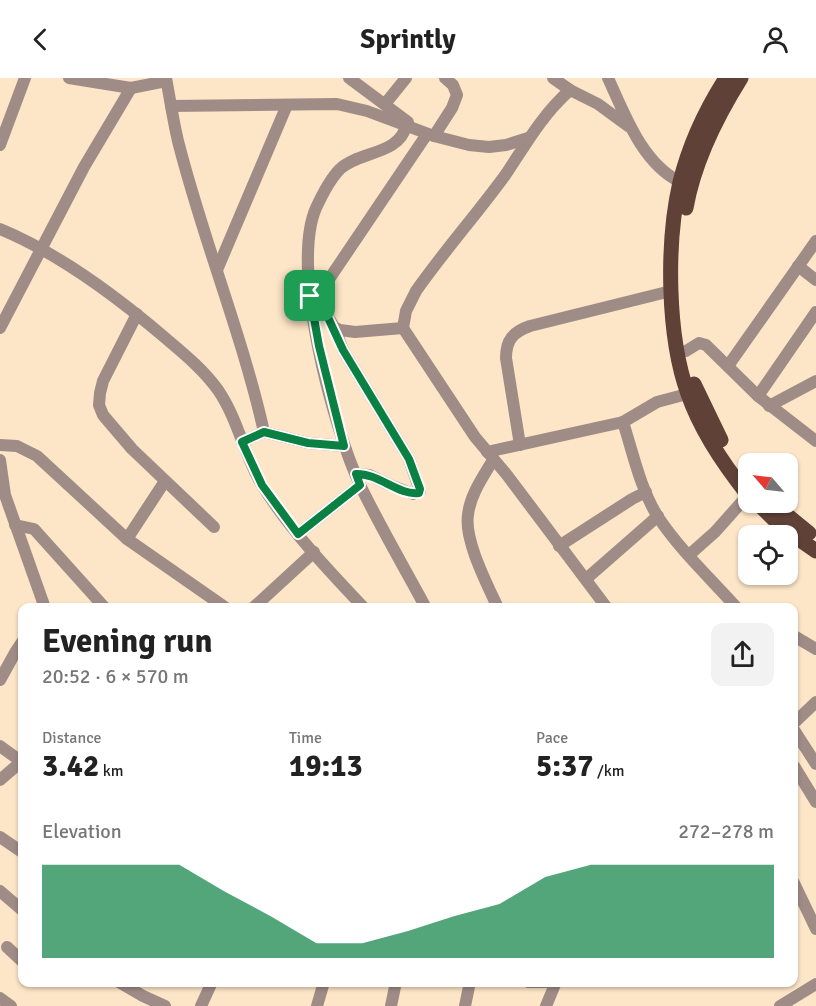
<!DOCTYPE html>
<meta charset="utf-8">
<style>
body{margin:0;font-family:Signika,sans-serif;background:#f2f2f2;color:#222;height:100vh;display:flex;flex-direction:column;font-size:22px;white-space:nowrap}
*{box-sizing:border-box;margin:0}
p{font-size:20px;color:#767676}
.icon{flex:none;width:33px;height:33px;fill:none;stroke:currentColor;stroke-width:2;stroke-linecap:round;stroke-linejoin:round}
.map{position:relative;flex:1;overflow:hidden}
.panel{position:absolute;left:18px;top:525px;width:780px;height:384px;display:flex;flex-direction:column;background:#fff;border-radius:12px;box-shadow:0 2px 4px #0004}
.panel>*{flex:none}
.needle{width:39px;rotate:298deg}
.controls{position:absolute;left:738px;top:375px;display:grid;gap:12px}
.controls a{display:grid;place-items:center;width:60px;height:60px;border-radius:12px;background:#fff;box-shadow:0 2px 4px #0004;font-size:30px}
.pin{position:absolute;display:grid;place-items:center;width:51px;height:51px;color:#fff;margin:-26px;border-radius:12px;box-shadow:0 3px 9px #0006}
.round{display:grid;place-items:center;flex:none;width:63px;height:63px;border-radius:12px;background:#f2f2f2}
.overview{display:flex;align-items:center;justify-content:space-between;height:102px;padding:0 24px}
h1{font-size:33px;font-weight:800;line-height:45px}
.metrics{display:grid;grid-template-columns:repeat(3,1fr);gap:9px;height:102px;padding:6px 24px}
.metrics div{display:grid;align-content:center}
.metrics b{font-size:30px;font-weight:800}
.metrics small{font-size:16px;font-weight:400}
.metrics p{font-size:16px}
.chart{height:168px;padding:12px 24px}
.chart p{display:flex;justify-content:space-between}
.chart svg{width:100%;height:108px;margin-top:6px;fill:#0b8043;opacity:.7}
header{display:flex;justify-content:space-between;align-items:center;height:78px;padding:0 24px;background:#fff;font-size:27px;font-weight:800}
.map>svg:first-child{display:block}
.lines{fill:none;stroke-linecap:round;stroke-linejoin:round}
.minor{stroke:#9f8c86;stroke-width:12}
.major{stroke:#604137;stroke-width:15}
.route-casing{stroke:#fff;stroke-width:12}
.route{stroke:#0b8043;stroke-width:8}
</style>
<header><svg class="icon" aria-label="back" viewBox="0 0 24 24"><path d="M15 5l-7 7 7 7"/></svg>Sprintly<svg class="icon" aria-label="person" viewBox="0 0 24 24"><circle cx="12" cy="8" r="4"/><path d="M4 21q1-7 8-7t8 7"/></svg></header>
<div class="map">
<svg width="816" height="928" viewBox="0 0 816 928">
<rect width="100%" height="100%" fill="#fde5c7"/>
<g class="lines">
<!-- minor -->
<g class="minor">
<polyline points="69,0 131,10 166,3"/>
<path d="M166 0C170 21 173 42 178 63 203 162 242 256 264 354"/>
<polyline points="349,0 408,44"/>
<polyline points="553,0 570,12 598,26 628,48"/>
<path d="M608 0C625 37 642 85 680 104"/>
<path d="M570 12C542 37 526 66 506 96 477 136 444 173 416 213L406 233 403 250 475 359 507 397 607 530"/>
<polyline points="385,26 406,0"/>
<polyline points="171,28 337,26 367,33 434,58 469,67 489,69 506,67 528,60"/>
<path d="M406 48C399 77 359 73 340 91 330 101 322 117 316 130 290 190 333 350 361 409 381 450 404 489 426 530"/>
<polyline points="434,58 452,30 457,17 453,7 445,0"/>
<polyline points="0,67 25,0"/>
<path d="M0 151C56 174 117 219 163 258 183 275 203 291 218 312 238 341 244 377 262 407 290 452 328 492 364 530"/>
<polyline points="798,188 816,202"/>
<polyline points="217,192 287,27"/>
<polyline points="311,218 321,227 334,249 340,252 355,254 403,250"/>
<polyline points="315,222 427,56"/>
<polyline points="137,236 103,303 100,315 99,327 103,337 132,371 214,449"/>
<polyline points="334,249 343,272 409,381 420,413 413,416 390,407 369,397 356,396"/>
<polyline points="0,250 84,89 131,10"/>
<polyline points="686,273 699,265 706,267 758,318 816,234"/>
<polyline points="728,288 816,163"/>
<polyline points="758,318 816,363"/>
<polyline points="769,328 816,303"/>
<path d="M623 344C633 375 640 410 658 439 680 472 710 500 737 530"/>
<polyline points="242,364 264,354 308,365 344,368"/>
<polyline points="0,367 17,368 37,378 127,461 226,530"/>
<path d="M520 367 506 280C506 262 513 254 530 248L671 213"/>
<polyline points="487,374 623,344 657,324 687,316"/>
<polyline points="0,382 5,417 45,530"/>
<path d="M493 382C483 399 470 417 468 437 464 462 487 506 498 530"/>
<polyline points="15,447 34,451 105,530"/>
<polyline points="298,456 360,407"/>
<polyline points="127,461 165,403"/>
<polyline points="559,468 632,421 646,414"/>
<polyline points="689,477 715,454 748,417"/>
<polyline points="586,501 658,438"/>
<polyline points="253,530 314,474"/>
<polyline points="794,558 816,571"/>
<polyline points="0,602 16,573 22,564"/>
<polyline points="794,645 816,624"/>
<polyline points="794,652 816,686"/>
<polyline points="0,668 22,684"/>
<polyline points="794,688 816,724"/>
<polyline points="0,702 22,683"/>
<polyline points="0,759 22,774"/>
<polyline points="794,805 816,851"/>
<polyline points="0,813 22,832"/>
<polyline points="7,869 22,883"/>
<polyline points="119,904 143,918 165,928"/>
<polyline points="528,904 546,904"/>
<polyline points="0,920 11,928"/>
<polyline points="201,928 212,904"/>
<polyline points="317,928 324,904"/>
<polyline points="391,928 396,904"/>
<polyline points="465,928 470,904"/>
<polyline points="546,928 556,904"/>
<polyline points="780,928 816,906"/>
</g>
<!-- major -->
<g class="major">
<path d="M726 0C706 31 689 68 680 104 666 165 667 258 688 316 701 354 724 387 748 417"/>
<path d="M686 130C694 84 716 40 741 0"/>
<polyline points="694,306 721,362"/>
<polyline points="756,424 783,450 816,473"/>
<polyline points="771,424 809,455"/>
</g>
</g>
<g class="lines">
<!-- route casing -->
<g class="route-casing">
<path id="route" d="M310 218 325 233 343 272 409 381 420 411 419 415C399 418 378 395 356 396L360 407 298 456 262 407 242 364 264 354 308 365 344 368 319 268Z"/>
</g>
<!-- route -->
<use href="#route" class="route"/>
</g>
</svg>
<div class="controls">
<a><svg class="needle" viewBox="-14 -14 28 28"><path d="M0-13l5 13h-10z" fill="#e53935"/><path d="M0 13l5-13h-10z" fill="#767676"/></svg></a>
<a><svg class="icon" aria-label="locate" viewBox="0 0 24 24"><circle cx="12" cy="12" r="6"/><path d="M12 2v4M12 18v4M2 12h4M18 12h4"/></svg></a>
</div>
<div class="pin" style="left:310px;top:218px;background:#1e9e55"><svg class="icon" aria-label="arrive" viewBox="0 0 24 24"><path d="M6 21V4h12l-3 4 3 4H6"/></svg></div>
<section class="panel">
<div class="overview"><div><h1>Evening run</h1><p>20:52 · 6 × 570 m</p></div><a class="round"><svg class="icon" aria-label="share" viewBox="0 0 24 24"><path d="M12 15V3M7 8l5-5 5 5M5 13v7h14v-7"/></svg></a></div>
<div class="metrics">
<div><p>Distance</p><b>3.42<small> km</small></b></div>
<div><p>Time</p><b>19:13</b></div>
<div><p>Pace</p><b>5:37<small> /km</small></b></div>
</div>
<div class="chart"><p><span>Elevation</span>272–278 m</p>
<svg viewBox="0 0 160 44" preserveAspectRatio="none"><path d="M0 44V6L10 6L20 6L30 6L40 17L50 27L60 38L70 38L80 33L90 27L100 22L110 11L120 6L130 6L140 6L150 6L160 6V44z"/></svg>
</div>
</section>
</div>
